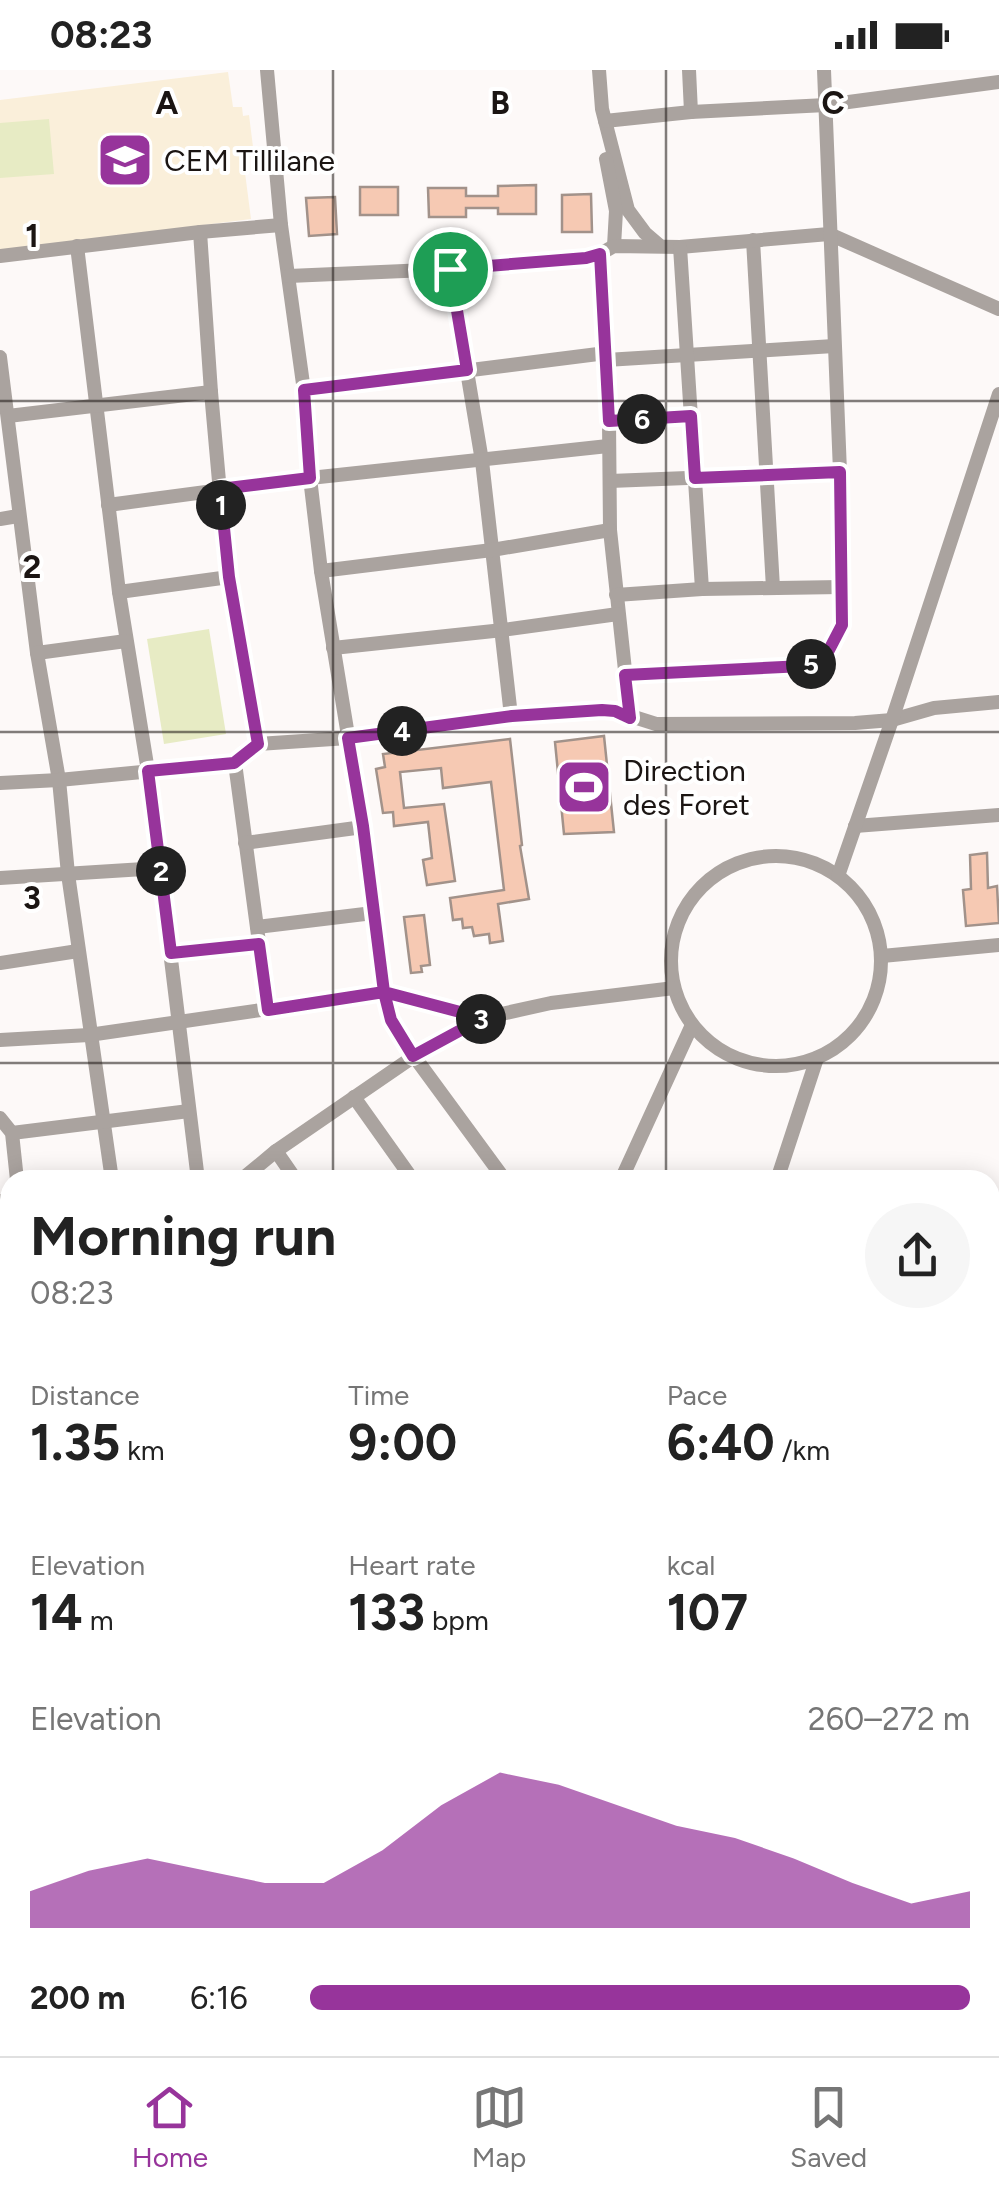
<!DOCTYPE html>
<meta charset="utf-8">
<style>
body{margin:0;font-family:Figtree,sans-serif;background:#f6f6f6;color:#222;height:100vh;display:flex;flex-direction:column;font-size:38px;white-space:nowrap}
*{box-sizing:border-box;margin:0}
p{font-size:32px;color:#767676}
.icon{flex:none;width:55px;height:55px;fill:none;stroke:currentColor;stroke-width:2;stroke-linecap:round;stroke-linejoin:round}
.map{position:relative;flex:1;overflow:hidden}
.side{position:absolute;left:0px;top:1100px;width:1000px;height:888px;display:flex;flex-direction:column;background:#fff;border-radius:30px 30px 0 0;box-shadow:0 5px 25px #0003}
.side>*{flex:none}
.pin{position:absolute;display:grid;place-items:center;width:85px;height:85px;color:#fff;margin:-42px;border:5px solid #fff;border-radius:50%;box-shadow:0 2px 10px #0007}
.km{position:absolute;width:50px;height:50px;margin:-25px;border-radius:50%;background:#222;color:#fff;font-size:28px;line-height:50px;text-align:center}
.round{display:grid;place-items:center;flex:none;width:105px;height:105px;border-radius:52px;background:#f6f6f6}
.headline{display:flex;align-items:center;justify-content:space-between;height:170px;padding:0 30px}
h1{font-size:55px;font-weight:700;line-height:75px}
.figures{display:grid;grid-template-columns:repeat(3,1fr);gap:15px;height:170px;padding:10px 30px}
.figures div{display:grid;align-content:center}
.figures b{font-size:50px;font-weight:700}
.figures small{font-size:28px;font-weight:400}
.figures p{font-size:28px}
.chart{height:280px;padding:20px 30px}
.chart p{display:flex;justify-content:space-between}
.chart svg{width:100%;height:180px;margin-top:10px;fill:#97349b;opacity:.7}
ul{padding:0 30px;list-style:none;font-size:32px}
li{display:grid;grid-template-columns:160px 120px 1fr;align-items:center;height:75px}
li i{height:25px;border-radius:12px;background:#97349b}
.status{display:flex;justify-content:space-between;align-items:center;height:70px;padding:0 50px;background:#fff;direction:ltr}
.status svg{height:28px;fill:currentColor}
.menu{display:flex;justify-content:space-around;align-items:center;height:140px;border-top:2px solid #e0e0e0;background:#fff;font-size:28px;color:#767676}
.menu a{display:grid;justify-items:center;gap:5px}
.menu .on{color:#97349b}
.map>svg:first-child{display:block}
.education{fill:#faefda}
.green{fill:#e7ebc4}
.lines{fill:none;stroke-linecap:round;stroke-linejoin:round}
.stream{stroke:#a3c6e7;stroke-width:5}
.building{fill:#f6c9b3;stroke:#a2928a;stroke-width:2.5}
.minor{stroke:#aaa39f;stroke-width:14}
.route-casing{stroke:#fff;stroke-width:20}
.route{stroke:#97349b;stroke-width:12}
.grid{fill:none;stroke:#1b1513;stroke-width:2.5;stroke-opacity:0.55}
.labels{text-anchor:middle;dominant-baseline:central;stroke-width:8;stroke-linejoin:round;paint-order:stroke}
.poi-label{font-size:30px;fill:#1b1513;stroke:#fff;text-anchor:start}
.grid-label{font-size:32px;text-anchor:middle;font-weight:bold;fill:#1b1513;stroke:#fff;stroke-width:8;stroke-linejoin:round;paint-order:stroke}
</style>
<div class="status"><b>08:23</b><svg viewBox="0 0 49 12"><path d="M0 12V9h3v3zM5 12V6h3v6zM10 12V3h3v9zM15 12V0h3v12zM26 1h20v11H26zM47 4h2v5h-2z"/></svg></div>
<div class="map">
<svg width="999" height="1986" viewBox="0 0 999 1986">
<rect width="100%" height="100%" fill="#fdf9f8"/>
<!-- education -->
<polygon class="education" points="228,2 233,37 242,37 243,46 249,45 254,85 249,87 250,93 244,95 251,149 0,181 0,30"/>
<!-- green -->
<g class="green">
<polygon points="49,49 54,104 0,108 0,53"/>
<polygon points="209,559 226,664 164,674 147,569"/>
</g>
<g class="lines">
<!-- stream -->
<polyline class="stream" points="0,1534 10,1533"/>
</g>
<!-- building -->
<g class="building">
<polygon points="536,115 536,144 498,144 498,138 466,138 466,147 429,147 428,118 466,118 466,126 498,126 498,116"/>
<rect x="360" y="117" width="38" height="28"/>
<polygon points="591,124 592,162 562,162 562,125"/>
<polygon points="335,127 337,164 309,166 306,128"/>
<polygon points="604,666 614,762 564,764 555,672"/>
<polygon points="510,669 522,775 520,776 529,829 498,834 503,871 490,873 489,864 474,866 472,857 463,858 462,849 453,850 450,828 504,820 491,712 443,718 441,698 400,702 404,738 444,734 455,811 427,815 423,790 432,788 428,752 394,756 393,742 383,743 376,699 385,697 383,684"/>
<polygon points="987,783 988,818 997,816 999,853 966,856 963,820 971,819 970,785"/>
<polygon points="424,845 430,895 421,896 422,902 411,903 404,847"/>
</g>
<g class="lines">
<!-- minor -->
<g class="minor">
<polyline points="267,0 281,155 304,321 310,408 321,501 363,757 385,922 391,950 400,967 505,1110"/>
<polyline points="599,0 602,39 628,140 645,163 659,175"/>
<polyline points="689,0 691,42"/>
<polyline points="605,51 691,42 826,35 999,12"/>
<polyline points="606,89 616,141 614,176"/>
<polyline points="200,162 211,322 225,478 258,674"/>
<polyline points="753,170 773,518"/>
<polyline points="77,176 119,522 148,701 198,1110"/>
<polyline points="600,184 609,351 610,460 630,647"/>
<polyline points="0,186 200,162 281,155"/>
<polyline points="450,199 482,391 511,646"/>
<polyline points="289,206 450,199 586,187 600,184 614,176 680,177 829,164 999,239"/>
<polyline points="0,287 37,583 59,710 68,804 112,1110"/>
<polyline points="606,290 834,276"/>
<polyline points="304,321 606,283"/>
<polyline points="8,346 211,322"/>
<polyline points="609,351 691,346"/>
<polyline points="610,411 840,402"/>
<polyline points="108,435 310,408 608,376"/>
<polyline points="0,449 18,446"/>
<polyline points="321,501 492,480 610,460"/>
<polyline points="702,519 841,517"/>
<polyline points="119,522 229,507"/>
<polyline points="616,525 702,519 680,177"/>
<polyline points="333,578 503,560 618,544"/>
<polyline points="37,583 126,571"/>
<polyline points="625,605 804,596 820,589 829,580 842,555 840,402 824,0"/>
<polyline points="235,693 268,940"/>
<polyline points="0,713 59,710 235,693 258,674 348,668 511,646 602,640 615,641 656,654 855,653 892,650 934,638 999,632"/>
<polyline points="855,756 999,745"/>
<polyline points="245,773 363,757"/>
<circle cx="776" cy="891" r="105"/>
<polyline points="838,806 892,650 999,324"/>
<polyline points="0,808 160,798"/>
<polyline points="257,857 373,843"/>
<polyline points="171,883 259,873"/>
<polyline points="882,886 999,875"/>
<polyline points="0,893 78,881"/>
<polyline points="0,970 89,965 385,922 483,948"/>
<polyline points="354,1027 413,1110"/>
<polyline points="0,1048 12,1063 17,1110"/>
<polyline points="12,1063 189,1041"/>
<polyline points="276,1081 296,1110"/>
<polyline points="241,1110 276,1081 413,987 483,948 551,933 674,918"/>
<polyline points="621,1110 692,955"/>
<polyline points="777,1110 817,988"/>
<polyline points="0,1131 10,1136"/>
<polyline points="0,1181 10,1162"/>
<polyline points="0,1226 10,1231"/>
<polyline points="0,1333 10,1339"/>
<polyline points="990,1554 999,1557"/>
<polyline points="990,1642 999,1617"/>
<polyline points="990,1666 999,1669"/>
<polyline points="990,1744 999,1747"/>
<polyline points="990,1803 999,1774"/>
<polyline points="990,1845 999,1848"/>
<polyline points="302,1978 311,1986"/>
<polyline points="615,1978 643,1986"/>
<polyline points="261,1986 264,1978"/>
<polyline points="492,1986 494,1978"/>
<polyline points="936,1986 939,1978"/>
</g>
</g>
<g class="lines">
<!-- route casing -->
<g class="route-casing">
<polyline id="route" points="450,199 467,300 304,320 310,408 220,419 229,507 258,674 234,693 148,701 171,883 259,874 268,940 384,922 483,948 413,986 391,950 384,922 363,756 348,668 512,646 602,640 615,641 630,648 625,605 804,596 820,589 829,580 842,555 840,402 695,408 691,346 609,351 600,184 586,188 450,199"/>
</g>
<!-- route -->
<use href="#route" class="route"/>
</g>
<!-- grid -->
<path class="grid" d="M333 0V1110M666 0V1110M0 331H999M0 662H999M0 993H999M0 1324H10M990 1324H999M0 1655H10M990 1655H999M333 1978V1986M666 1978V1986"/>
<!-- icons -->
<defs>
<g id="school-square" transform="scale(2.875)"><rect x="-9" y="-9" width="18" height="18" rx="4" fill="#97349b" stroke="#fff"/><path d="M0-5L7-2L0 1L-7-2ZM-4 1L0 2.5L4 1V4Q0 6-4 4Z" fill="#fff"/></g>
<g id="stadium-square" transform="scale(2.875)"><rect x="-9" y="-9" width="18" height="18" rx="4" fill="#97349b" stroke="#fff"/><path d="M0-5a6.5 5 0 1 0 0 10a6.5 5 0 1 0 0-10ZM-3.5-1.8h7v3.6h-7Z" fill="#fff"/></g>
</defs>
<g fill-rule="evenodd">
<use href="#school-square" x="125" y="90"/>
<use href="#stadium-square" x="584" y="717"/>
</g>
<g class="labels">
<!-- poi labels -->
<g class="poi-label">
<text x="164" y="90">CEM Tillilane</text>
<text x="623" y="700">Direction<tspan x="623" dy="34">des Foret</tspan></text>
</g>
</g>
<g class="grid-label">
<text x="167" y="44">A</text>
<text x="500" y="44">B</text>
<text x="833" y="44">C</text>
<text x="32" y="177">1</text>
<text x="32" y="508">2</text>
<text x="32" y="839">3</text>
</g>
</svg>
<div class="pin" style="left:450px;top:199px;background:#1e9e55"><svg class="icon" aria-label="arrive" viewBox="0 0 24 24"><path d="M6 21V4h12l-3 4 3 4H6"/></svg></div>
<b class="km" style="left:221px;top:435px">1</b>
<b class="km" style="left:161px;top:801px">2</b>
<b class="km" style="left:481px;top:949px">3</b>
<b class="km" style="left:402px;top:661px">4</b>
<b class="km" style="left:811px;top:594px">5</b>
<b class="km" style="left:642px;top:349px">6</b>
<section class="side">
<div class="headline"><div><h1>Morning run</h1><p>08:23</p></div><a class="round"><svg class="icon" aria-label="share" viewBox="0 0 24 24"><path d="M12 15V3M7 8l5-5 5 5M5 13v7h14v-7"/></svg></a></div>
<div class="figures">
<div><p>Distance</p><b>1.35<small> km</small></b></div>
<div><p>Time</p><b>9:00</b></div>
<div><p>Pace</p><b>6:40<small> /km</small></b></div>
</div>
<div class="figures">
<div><p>Elevation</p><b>14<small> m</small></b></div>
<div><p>Heart rate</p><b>133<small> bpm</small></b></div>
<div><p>kcal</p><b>107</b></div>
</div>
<div class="chart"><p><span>Elevation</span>260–272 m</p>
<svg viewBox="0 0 160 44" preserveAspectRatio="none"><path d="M0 44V35L10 30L20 27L30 30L40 33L50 33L60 25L70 14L80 6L90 9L100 14L110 19L120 22L130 27L140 33L150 38L160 35V44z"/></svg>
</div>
<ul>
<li><b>200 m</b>6:16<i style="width:100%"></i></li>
</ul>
</section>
</div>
<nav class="menu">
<a class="on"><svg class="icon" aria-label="home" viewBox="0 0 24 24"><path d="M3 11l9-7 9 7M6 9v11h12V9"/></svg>Home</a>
<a><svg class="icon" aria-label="map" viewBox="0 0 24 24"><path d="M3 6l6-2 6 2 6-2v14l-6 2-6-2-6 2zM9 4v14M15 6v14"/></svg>Map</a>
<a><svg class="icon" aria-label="saved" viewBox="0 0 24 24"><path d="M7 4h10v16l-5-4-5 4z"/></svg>Saved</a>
</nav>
